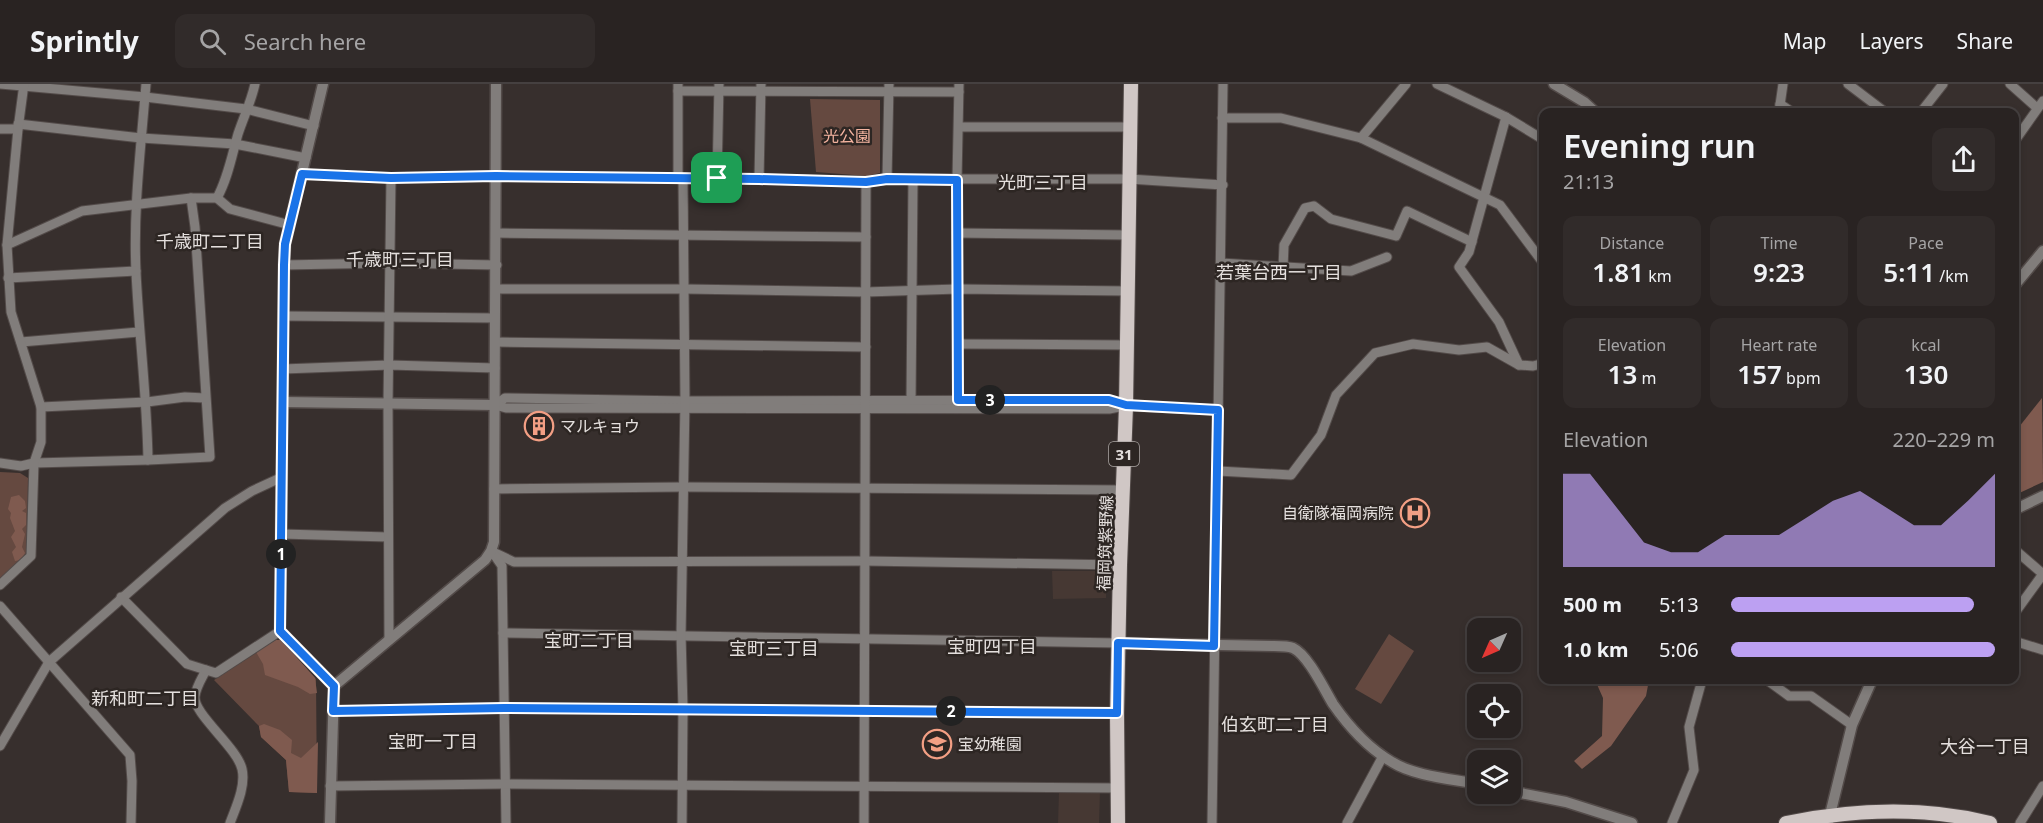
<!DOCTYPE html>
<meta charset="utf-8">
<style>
body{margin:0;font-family:"Noto Sans","Noto Sans JP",sans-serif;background:#312b2a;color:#f1f3f6;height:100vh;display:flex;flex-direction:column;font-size:22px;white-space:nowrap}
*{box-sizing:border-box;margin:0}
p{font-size:20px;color:#a5a4a5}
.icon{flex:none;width:33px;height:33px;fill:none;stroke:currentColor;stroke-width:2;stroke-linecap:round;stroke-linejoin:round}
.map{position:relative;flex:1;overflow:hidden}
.sheet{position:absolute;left:1539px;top:24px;width:480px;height:576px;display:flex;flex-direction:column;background:#292322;border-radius:12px;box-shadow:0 3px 9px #0003,0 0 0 2px #454040}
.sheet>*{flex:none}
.needle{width:39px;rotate:225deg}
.buttons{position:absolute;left:1467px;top:534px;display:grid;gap:12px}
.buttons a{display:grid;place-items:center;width:54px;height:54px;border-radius:12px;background:#292322;box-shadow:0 3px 9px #0003,0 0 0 2px #454040;font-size:30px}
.pin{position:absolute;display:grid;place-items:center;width:51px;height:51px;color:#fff;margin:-26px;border-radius:12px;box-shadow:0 3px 9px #0006}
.km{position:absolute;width:30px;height:30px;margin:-15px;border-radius:50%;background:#222;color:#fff;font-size:16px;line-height:30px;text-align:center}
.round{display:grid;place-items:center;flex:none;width:63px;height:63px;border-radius:12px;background:#312b2a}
.summary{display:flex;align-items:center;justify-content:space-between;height:102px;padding:0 24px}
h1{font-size:33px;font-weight:600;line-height:45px}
.stats{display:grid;grid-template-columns:repeat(3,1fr);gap:9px;height:102px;padding:6px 24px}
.stats div{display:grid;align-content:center;border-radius:12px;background:#312b2a;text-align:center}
.stats b{font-size:26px;font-weight:600}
.stats small{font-size:16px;font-weight:400}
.stats p{font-size:16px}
.chart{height:168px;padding:12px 24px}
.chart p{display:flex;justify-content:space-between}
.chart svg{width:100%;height:108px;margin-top:6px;fill:#bca0f2;opacity:.7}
ul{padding:0 24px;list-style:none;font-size:20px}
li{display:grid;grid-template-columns:96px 72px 1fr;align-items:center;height:45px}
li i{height:15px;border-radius:8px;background:#bca0f2}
header{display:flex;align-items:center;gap:36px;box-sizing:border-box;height:84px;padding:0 30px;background:#292322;border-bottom:2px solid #454040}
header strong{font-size:28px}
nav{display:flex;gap:33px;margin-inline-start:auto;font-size:21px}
.search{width:420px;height:54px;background:#312b2a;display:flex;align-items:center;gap:15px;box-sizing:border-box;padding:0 21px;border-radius:12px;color:#a5a4a5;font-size:22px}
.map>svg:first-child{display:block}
.built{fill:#463833}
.green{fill:#654940}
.forest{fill:#7f5a4f}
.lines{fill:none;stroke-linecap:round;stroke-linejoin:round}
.minor-casing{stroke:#534b49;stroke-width:11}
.tertiary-casing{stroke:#534b49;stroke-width:13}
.primary-casing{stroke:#534b49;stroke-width:16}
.minor{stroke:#817d7b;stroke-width:9}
.tertiary{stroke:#817d7b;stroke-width:10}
.primary{stroke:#d0c7c5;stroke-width:14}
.route-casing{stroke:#fff;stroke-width:12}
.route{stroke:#1a73e8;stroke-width:8}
.labels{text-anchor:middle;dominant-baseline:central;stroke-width:5;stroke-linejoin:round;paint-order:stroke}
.shield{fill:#2d2623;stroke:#ada8a5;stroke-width:1.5}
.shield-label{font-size:15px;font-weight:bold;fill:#e4dfdd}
.park-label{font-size:16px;fill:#f5b4a0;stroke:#2d2623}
.poi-label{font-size:16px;fill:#e4dfdd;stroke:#2d2623;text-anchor:start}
.street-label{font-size:16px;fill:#e4dfdd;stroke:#2d2623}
.neighbourhood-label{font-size:18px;fill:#e4dfdd;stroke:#2d2623}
</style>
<header>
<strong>Sprintly</strong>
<div class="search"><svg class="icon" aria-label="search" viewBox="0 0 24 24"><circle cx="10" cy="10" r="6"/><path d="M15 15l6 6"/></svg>Search here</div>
<nav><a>Map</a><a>Layers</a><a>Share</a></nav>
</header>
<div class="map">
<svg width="2043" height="739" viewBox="0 0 2043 739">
<rect width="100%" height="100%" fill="#372f2d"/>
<!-- built -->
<g class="built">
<polygon points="1052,487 1106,487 1106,514 1053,515"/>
<polygon points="1059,708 1100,708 1099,739 1058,739"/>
</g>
<!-- green -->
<g class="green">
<polygon points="810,15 880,16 880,89 867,92 816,88"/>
<polygon points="0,388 20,389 28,394 27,470 0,497"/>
<polygon points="1389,550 1414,567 1381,620 1355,605"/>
<polygon points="276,556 281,556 316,595 317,709 289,708 286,676 261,653 259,642 214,596"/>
</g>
<!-- forest -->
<g class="forest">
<polygon points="2042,314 2043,398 2015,411 2015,348"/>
<polygon points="19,411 25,417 26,424 22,427 26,429 26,441 22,445 25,450 22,463 25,469 21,476 15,477 12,468 16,463 11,453 15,447 10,434 11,429 8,425 11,413"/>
<polygon points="276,556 281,556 315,594 317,609 310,610 298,603 265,591 263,580 256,568"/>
<polygon points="1595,596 1649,596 1646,612 1611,662 1582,685 1574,677 1602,652 1603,614"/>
<polygon points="264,640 280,646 292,656 291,669 301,674 318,658 317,709 289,708 286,676 261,653 259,642"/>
</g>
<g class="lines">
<!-- minor casing -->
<g class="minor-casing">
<g id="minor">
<polyline points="0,0 145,13 246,25 314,42"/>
<path d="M146 0C141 63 133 125 136 188 139 251 147 313 148 376L210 373 195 143 191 114"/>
<polyline points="1437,0 1506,33 1544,56"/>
<polyline points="1848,0 1885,28"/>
<polyline points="2010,0 2037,24"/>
<polyline points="678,7 959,8"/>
<polyline points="1780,20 1792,28"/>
<polyline points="1779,28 1783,0"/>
<polyline points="1921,28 1943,0"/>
<polyline points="1506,33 1472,157 1469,168 1459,183 1499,238 1519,281"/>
<polyline points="1222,34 1281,34 1361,54 1500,121 1544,180"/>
<polyline points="18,40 141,54 235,60 306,74"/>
<polyline points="959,43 1131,43"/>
<polyline points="0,45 18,45"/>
<polyline points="1361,54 1406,0"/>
<polyline points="2014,58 2043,17"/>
<polyline points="302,90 391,94 496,92 759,95 866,98 887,95 1129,95 1223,101"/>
<polyline points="678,94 678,0"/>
<polyline points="717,95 719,0"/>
<polyline points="759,95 761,0"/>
<polyline points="887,95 889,0"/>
<path d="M217 114C228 94 232 71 238 50 244 32 251 18 255 0"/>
<polyline points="496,149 866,153"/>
<polyline points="957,149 1129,151"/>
<polyline points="7,161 82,127 191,114 217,114 230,125 290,141"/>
<polyline points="1221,179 1351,187 1387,173"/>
<polyline points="284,181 389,179 497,181"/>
<polyline points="1283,184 1284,161 1305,124 1314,122 1331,135 1396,152 1407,127 1472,158"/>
<polyline points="8,194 136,187"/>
<polyline points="497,205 685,205 866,208 958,205 1128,207"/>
<polyline points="284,232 495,234"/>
<polyline points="21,258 139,248"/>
<polyline points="495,258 866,263"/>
<polyline points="958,260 1127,261"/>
<polyline points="283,285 389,281 495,284"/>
<polyline points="911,317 913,96"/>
<polyline points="958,320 957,96 959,0"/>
<polyline points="495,321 505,314 685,317 1109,316 1126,322 1218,326"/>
<polyline points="495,321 506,324 1109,325 1124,322"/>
<polyline points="41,323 147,318 185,313 205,314"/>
<polyline points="0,379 21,382 34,379 148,376"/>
<polyline points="1218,387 1291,391 1321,351 1336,311 1375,269 1413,260 1459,266 1487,263 1519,281 1533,282 1544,279"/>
<polyline points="494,405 683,403 1123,406"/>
<polyline points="282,450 388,453"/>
<polyline points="2014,465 2043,490"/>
<polyline points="491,467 514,478 865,477 1120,481"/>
<polyline points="493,469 502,482 506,739"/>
<polyline points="0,501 31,472 34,379 41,358 41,323 11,228 7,161 18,45 24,0"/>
<path d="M121 513 187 580 206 586C202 594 196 603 195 612 192 629 237 663 242 685 246 702 236 723 230 739"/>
<polyline points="0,522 130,671 132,697 131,739"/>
<polyline points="2014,530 2043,490"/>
<polyline points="503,549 1118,559"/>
<polyline points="389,556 388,320 391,94"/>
<polyline points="2014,557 2043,566"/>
<polyline points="206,586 216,589 280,547"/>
<polyline points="1767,596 1789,612 1811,612 1852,641"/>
<polyline points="333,627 504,624 1117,629"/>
<polyline points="0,662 49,578 225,424 252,407 280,394"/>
<polyline points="330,702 505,700 1117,704"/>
<polyline points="682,739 683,625 681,551 685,317 683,94"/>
<polyline points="864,739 866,98"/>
<polyline points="1212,739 1223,0"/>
<polyline points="1347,739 1383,672"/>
<polyline points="1672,739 1694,686 1689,643 1702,596"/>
<polyline points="2020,739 2043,702"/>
</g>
</g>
<!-- tertiary casing -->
<g class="tertiary-casing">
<g id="tertiary">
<polyline points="323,0 285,160 284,181 280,547 334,602 330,739"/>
<polyline points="1554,0 1584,18 1595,28"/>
<polyline points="2014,202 2043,167"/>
<polyline points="283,318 495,321"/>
<polyline points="2014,426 2043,412"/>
<path d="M1118 559 1274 562C1279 562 1288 562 1293 564 1308 571 1324 605 1333 620 1349 643 1368 664 1392 678 1414 692 1452 695 1478 700"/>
<polyline points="334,602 485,476 491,467 494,458 496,0"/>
<polyline points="1510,707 1566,718 1632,739"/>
<polyline points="1828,739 1852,641 1872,596"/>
</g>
</g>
<!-- primary casing -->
<g class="primary-casing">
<g id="primary">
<polyline points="1118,739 1117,629 1120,481 1126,322 1131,0"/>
<path d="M1786 739C1855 725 1922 722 1990 739"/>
</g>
</g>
<!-- minor -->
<use href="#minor" class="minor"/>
<!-- tertiary -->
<use href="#tertiary" class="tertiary"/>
<!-- primary -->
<use href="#primary" class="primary"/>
</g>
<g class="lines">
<!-- route casing -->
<g class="route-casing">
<polygon id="route" points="302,90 391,94 496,92 759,95 866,98 887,95 957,96 958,316 1109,316 1126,321 1218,326 1214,562 1118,559 1117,629 504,624 333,627 334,602 280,547 284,181 285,160"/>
</g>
<!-- route -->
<use href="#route" class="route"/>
</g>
<!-- icons -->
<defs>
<g id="building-ring" transform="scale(1.5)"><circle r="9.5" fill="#2d2623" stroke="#f39f84" stroke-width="1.5"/><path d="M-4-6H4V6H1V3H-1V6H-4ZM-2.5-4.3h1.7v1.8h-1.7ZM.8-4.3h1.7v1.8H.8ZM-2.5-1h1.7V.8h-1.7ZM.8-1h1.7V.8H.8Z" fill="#f39f84"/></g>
<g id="hospital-ring" transform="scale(1.5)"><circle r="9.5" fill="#2d2623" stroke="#f39f84" stroke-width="1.5"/><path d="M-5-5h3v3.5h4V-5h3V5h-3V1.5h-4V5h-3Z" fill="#f39f84"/></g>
<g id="school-ring" transform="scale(1.5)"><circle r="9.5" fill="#2d2623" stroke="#f39f84" stroke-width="1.5"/><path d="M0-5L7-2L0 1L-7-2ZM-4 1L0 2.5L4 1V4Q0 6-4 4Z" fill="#f39f84"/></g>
</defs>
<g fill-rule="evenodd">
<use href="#building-ring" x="539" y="342"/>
<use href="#hospital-ring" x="1415" y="429"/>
<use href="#school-ring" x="937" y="660"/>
</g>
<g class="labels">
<!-- shield labels -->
<rect class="shield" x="1109" y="358" width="30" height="24" rx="4.5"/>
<g class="shield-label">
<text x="1124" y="370">31</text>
</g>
<!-- park labels -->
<g class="park-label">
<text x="847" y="52">光公園</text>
</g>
<!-- poi labels -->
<g class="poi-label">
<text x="560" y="342">マルキョウ</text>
<text x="1394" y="429" text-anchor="end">自衛隊福岡病院</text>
<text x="958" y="660">宝幼稚園</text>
</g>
<!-- street labels -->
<g class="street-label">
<text transform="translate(1105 459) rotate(-88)">福岡筑紫野線</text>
</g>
<!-- neighbourhood labels -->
<g class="neighbourhood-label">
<text x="1043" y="98">光町三丁目</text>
<text x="210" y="157">千歳町二丁目</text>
<text x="400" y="175">千歳町三丁目</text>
<text x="1279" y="188">若葉台西一丁目</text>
<text x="589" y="556">宝町二丁目</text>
<text x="992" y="562">宝町四丁目</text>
<text x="774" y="564">宝町三丁目</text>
<text x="145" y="614">新和町二丁目</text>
<text x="1275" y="640">伯玄町二丁目</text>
<text x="433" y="657">宝町一丁目</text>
<text x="1985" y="662">大谷一丁目</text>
</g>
</g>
</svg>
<div class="buttons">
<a><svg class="needle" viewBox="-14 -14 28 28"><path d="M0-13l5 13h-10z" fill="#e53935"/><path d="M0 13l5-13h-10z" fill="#a5a4a5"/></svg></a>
<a><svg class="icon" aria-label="locate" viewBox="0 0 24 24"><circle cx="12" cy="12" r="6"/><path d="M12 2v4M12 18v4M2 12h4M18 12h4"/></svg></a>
<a><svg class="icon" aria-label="layers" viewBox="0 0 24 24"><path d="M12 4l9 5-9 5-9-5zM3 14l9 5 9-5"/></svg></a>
</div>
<div class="pin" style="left:717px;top:94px;background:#1e9e55"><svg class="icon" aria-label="arrive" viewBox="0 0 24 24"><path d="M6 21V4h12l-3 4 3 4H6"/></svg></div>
<b class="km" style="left:281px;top:470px">1</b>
<b class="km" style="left:951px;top:627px">2</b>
<b class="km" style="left:990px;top:316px">3</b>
<section class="sheet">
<div class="summary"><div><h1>Evening run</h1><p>21:13</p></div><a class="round"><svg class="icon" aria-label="share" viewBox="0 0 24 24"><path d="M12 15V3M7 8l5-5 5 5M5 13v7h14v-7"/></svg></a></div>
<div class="stats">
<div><p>Distance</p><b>1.81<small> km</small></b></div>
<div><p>Time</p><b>9:23</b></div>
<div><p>Pace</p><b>5:11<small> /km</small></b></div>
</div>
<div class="stats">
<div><p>Elevation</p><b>13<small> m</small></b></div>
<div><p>Heart rate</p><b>157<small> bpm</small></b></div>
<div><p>kcal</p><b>130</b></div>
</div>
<div class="chart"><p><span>Elevation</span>220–229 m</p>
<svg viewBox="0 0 160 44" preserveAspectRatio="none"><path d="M0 44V6L10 6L20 20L30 34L40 38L50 38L60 31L70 31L80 31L90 24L100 17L110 13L120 20L130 27L140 27L150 17L160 6V44z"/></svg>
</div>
<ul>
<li><b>500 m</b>5:13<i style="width:92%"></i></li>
<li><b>1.0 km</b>5:06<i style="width:100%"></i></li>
</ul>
</section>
</div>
